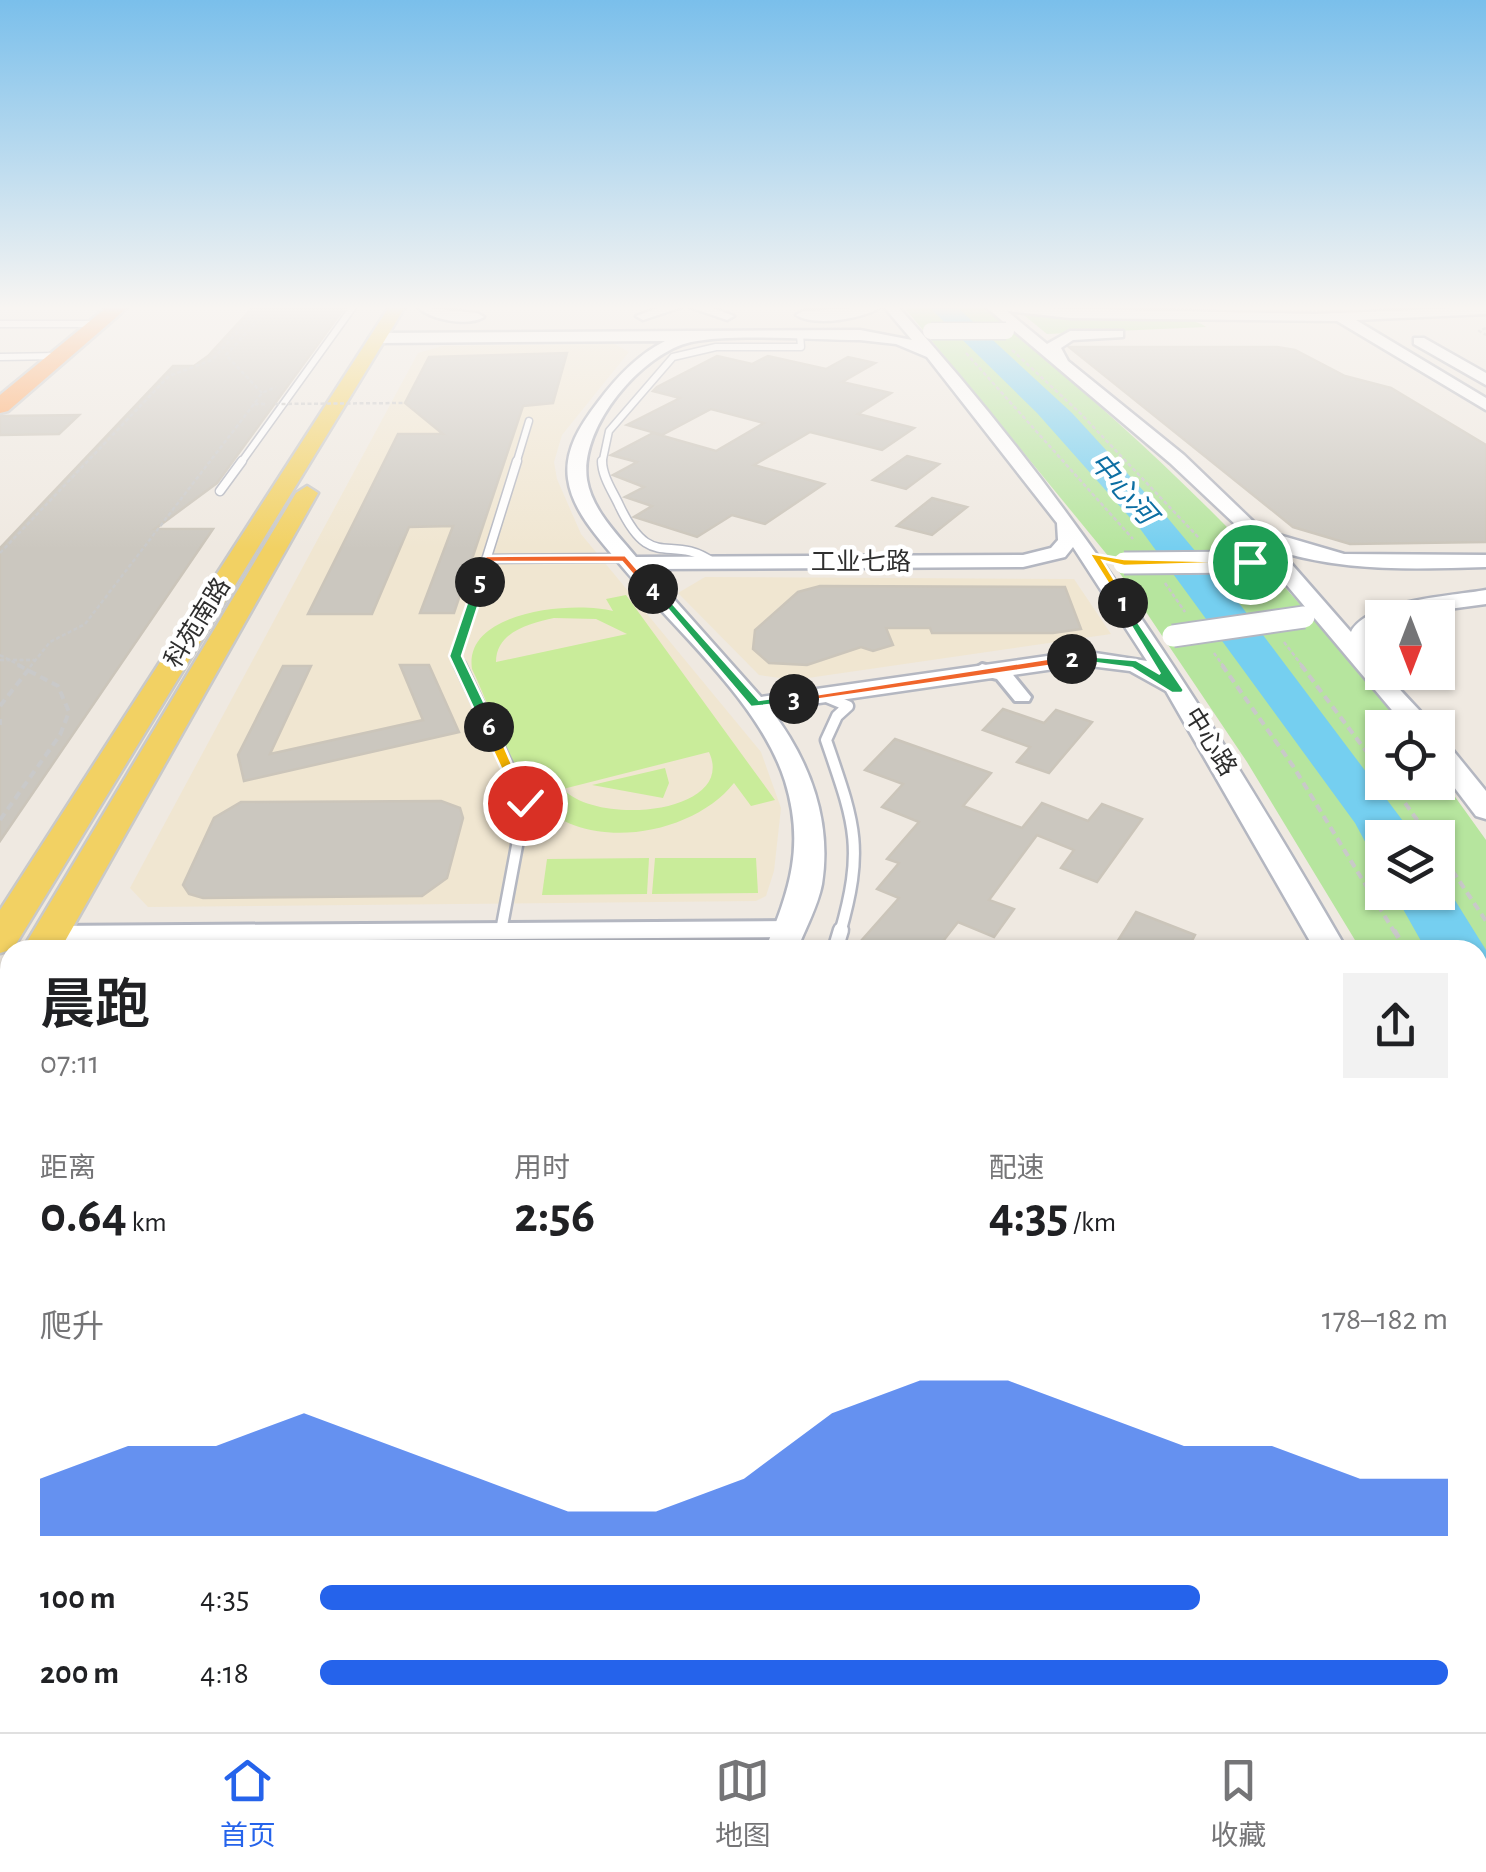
<!DOCTYPE html>
<html lang="zh">
<meta charset="utf-8">
<style>
body{margin:0;font-family:"Alegreya Sans","Noto Sans SC",sans-serif;background:#f2f2f2;color:#202124;height:100vh;display:flex;flex-direction:column;font-size:38px;white-space:nowrap}
*{box-sizing:border-box;margin:0}
p{font-size:32px;color:#757577}
.icon{flex:none;width:55px;height:55px;fill:none;stroke:currentColor;stroke-width:2;stroke-linecap:round;stroke-linejoin:round}
.map{position:relative;flex:1;overflow:hidden}
.panel{position:absolute;left:0px;top:940px;width:1488px;height:792px;display:flex;flex-direction:column;background:#fff;border-radius:30px 30px 0 0;box-shadow:0 2px 8px #0004}
.panel>*{flex:none}
.needle{width:65px;rotate:180deg}
.fabs{position:absolute;left:1365px;top:600px;display:grid;gap:20px}
.fabs a{display:grid;place-items:center;width:90px;height:90px;border-radius:0px;background:#fff;box-shadow:0 2px 8px #0004;font-size:50px}
.pin{position:absolute;display:grid;place-items:center;width:85px;height:85px;color:#fff;margin:-42px;border:5px solid #fff;border-radius:50%;box-shadow:0 2px 10px #0007}
.km{position:absolute;width:50px;height:50px;margin:-25px;border-radius:50%;background:#222;color:#fff;font-size:28px;line-height:50px;text-align:center}
.round{display:grid;place-items:center;flex:none;width:105px;height:105px;border-radius:0px;background:#f2f2f2}
.headline{display:flex;align-items:center;justify-content:space-between;height:170px;padding:0 40px}
h1{font-size:55px;font-weight:600;line-height:75px}
.metrics{display:grid;grid-template-columns:repeat(3,1fr);gap:15px;height:170px;padding:10px 40px}
.metrics div{display:grid;align-content:center}
.metrics b{font-size:50px;font-weight:600}
.metrics small{font-size:28px;font-weight:400}
.metrics p{font-size:28px}
.chart{height:280px;padding:20px 40px}
.chart p{display:flex;justify-content:space-between}
.chart svg{width:100%;height:180px;margin-top:10px;fill:#2563eb;opacity:.7}
ul{padding:0 40px;list-style:none;font-size:32px}
li{display:grid;grid-template-columns:160px 120px 1fr;align-items:center;height:75px}
li i{height:25px;border-radius:12px;background:#2563eb}
.tab-bar{display:flex;justify-content:space-around;align-items:center;height:140px;border-top:2px solid #e0e0e0;background:#fff;font-size:28px;color:#757577}
.tab-bar a{display:grid;justify-items:center;gap:5px}
.tab-bar .on{color:#2563eb}
.map>svg:first-child{display:block}
.education{fill:#f0e6d1}
.green{fill:#b6e59e;fill-rule:evenodd}
.pitch{fill:#c9ec9a;fill-rule:evenodd}
.water{fill:#75cff0}
.building{fill:#cbc7bf;stroke:#cbc5ba;stroke-width:2.5}
.lines{fill:none;stroke-linecap:round;stroke-linejoin:round}
.lane-far3-casing{stroke:#b4b7c1;stroke-width:9}
.lane-far2-casing{stroke:#b4b7c1;stroke-width:11}
.lane-far1-casing{stroke:#b4b7c1;stroke-width:15}
.lane-casing{stroke:#b4b7c1;stroke-width:19}
.street-casing{stroke:#b4b7c1;stroke-width:6}
.secondary-casing{stroke:#b4b7c1;stroke-width:5}
.primary-casing{stroke:#c9c9c9;stroke-width:5}
.highway-casing{stroke:#c9c9c9;stroke-width:5}
.path-far2{stroke:#c9c9c9;stroke-width:2.5;stroke-dasharray:4 2.5;stroke-linecap:butt}
.path-far1{stroke:#c9c9c9;stroke-width:4;stroke-dasharray:8 5;stroke-linecap:butt}
.path{stroke:#c9c9c9;stroke-width:5;stroke-dasharray:9 6;stroke-linecap:butt}
.lane-far3{stroke:#fff;stroke-width:6}
.lane-far2{stroke:#fff;stroke-width:8}
.lane-far1{stroke:#fff;stroke-width:10}
.lane{stroke:#fff;stroke-width:14}
.street{fill:#fff;fill-rule:evenodd}
.secondary{fill:#fff;fill-rule:evenodd}
.primary{fill:#f2d163;fill-rule:evenodd}
.highway{fill:#ffa35c;fill-rule:evenodd}
.secondary-bridge-far1-casing{stroke:#b4b7c1;stroke-width:19;stroke-linecap:butt}
.secondary-bridge-casing{stroke:#b4b7c1;stroke-width:25;stroke-linecap:butt}
.path-bridge-far1{stroke:#c9c9c9;stroke-width:2.5;stroke-dasharray:4 2.5;stroke-linecap:butt}
.path-bridge{stroke:#c9c9c9;stroke-width:4;stroke-dasharray:8 5;stroke-linecap:butt}
.secondary-bridge-far1{stroke:#fff;stroke-width:16}
.secondary-bridge{stroke:#fff;stroke-width:21}
.split-1{fill:#f5b400;stroke:#fff;stroke-width:2.5}
.split-2{fill:#22a559;stroke:#fff;stroke-width:2.5}
.split-3{fill:#f0652b;stroke:#fff;stroke-width:2.5}
.split-4{fill:#22a559;stroke:#fff;stroke-width:2.5}
.split-5{fill:#f0652b;stroke:#fff;stroke-width:2.5}
.split-6{fill:#22a559;stroke:#fff;stroke-width:2.5}
.split-7{fill:#f5b400;stroke:#fff;stroke-width:2.5}
.labels{text-anchor:middle;dominant-baseline:central;stroke-width:9;stroke-linejoin:round;paint-order:stroke}
.far-street-label{font-size:25px;fill:#2e2e2e;stroke:#fff}
.far-water-label{font-size:28px;font-style:italic;fill:#0d6fa3;stroke:#fff}
</style>
<div class="map">
<svg width="1486" height="1732" viewBox="0 0 1486 1732">
<rect width="100%" height="100%" fill="#efe9e1"/>
<!-- education -->
<g class="education">
<polygon points="615,344 629,352 562,435 554,462 557,479 581,534 761,752 781,808 774,871 766,896 756,901 148,907 130,888 418,353 442,346"/>
<polygon points="705,577 1074,579 1111,634 794,680 759,675 678,593"/>
<polygon points="713,940 723,950 96,950 101,947"/>
<polygon points="10,1139 10,1722 745,1722 748,1732 0,1732 0,1143"/>
</g>
<!-- green -->
<g class="green">
<path d="M904 307H983C1138 434 1280 568 1403 727L1382 728V782H1438V773L1486 840V1166L1478 1151V950H1361L1247 762 1109 557ZM1382 838H1438V892H1382Z"/>
<path d="M1020 312C1057 321 1188 309 1206 327L1047 334Z"/>
</g>
<!-- pitch -->
<g class="pitch">
<path d="M626 595 775 800 751 806 734 783C693 835 588 854 538 802 515 778 488 702 472 669 463 610 575 601 613 611L606 599ZM554 618 596 619 627 634 496 662C496 632 530 623 554 618ZM709 752C737 813 599 827 563 789Z"/>
<polygon points="665,768 669,783 663,798 592,785"/>
<polygon points="649,858 647,894 542,895 547,859"/>
<polygon points="655,858 756,858 758,893 652,894"/>
<rect x="0" y="1314" width="10" height="376"/>
</g>
<!-- water -->
<g class="water">
<polygon points="929,307 957,307 1072,413 1161,510 1242,607 1415,837 1382,838 1382,873 1355,823 1141,530 1037,413"/>
<polygon points="1438,873 1486,950 1486,1057 1478,1042 1478,950 1426,950 1394,893 1438,892"/>
</g>
<!-- building -->
<g class="building">
<polygon points="253,307 345,307 217,483 155,529 213,529 0,841 0,548 173,366 194,366 208,356"/>
<polygon points="1069,347 1277,347 1295,350 1345,376 1391,388 1486,445 1486,542 1350,544 1293,527"/>
<polygon points="567,353 553,403 523,406 454,613 420,613 453,526 409,527 372,614 308,614 398,434 443,434 405,403 429,357"/>
<polygon points="717,356 752,364 768,356 826,369 848,357 875,363 842,382 891,393 858,414 914,428 882,450 810,432 754,465 824,484 765,524 732,515 697,537 634,517 652,506 625,497 644,487 613,475 637,462 611,455 653,433 716,451 764,423 711,409 662,435 627,425 680,398 653,391 657,387"/>
<polygon points="79,415 59,434 0,435 0,416"/>
<polygon points="907,456 939,464 906,489 873,480"/>
<polygon points="932,498 967,507 932,535 897,526"/>
<polygon points="820,586 1065,587 1081,629 1053,633 932,633 930,628 886,628 893,645 873,651 861,647 807,665 769,663 753,649 755,630 798,592"/>
<polygon points="400,665 429,665 459,732 244,781 238,755 283,666 311,666 270,754 423,720"/>
<polygon points="1003,709 1044,723 1056,710 1092,722 1049,773 1017,762 1030,747 983,730"/>
<polygon points="895,739 991,773 963,806 1022,828 1042,803 1088,821 1102,804 1142,819 1097,882 1061,868 1074,850 1037,835 989,900 1014,909 994,937 958,922 936,950 853,950 899,898 877,889 899,863 887,859 919,822 882,807 903,784 865,770"/>
<polygon points="441,801 460,808 463,818 447,878 422,896 203,898 189,894 183,885 214,818 241,802"/>
<polygon points="1136,912 1195,935 1187,950 1112,950"/>
</g>
<g class="lines">
<!-- lane-far3 casing -->
<g class="lane-far3-casing">
<g id="lane-far3">
<polyline points="0,324 97,324"/>
<polyline points="0,357 58,356"/>
<polyline points="240,464 353,307"/>
<polyline points="516,464 529,421"/>
<polyline points="602,464 609,431 673,357 716,347 801,347 800,335"/>
</g>
</g>
<!-- lane-far2 casing -->
<g class="lane-far2-casing">
<g id="lane-far2">
<path d="M602 461C602 476 613 492 619 505 652 575 669 531 714 563"/>
<polyline points="220,491 242,461"/>
<polyline points="487,559 625,558"/>
<polyline points="461,667 456,656 517,461"/>
</g>
</g>
<!-- lane-far1 casing -->
<g class="lane-far1-casing">
<g id="lane-far1">
<polyline points="460,665 525,803 501,931"/>
<path d="M824 696 848 706 837 716 826 740C854 822 865 846 840 933"/>
</g>
</g>
<!-- lane casing -->
<g class="lane-casing">
<polyline id="lane" points="835,950 841,930"/>
</g>
<!-- street casing -->
<g class="street-casing">
<g id="street">
<polygon points="982,664 1010,671 1031,697 1029,701 1015,701 997,679 976,674 973,670"/>
<polygon points="793,921 801,923 805,929 801,935 793,937 50,942 42,940 38,934 42,928 50,926"/>
<polygon points="1478,1306 1486,1309 1486,1339 1478,1336"/>
<polygon points="1249,1722 1289,1722 1291,1732 1251,1732"/>
</g>
</g>
<!-- secondary casing -->
<g class="secondary-casing">
<g id="secondary">
<path d="M417 307 477 313 484 317C467 327 432 320 417 307Z"/>
<polygon points="661,307 682,307 643,320 636,316"/>
<polygon points="689,307 710,307 734,316 727,320"/>
<path d="M881 307C862 319 815 327 796 315L803 311Z"/>
<path d="M884 307H898C1076 502 1215 722 1347 950H1315L1166 691 1130 671 1082 665 771 710C810 761 832 821 822 884 818 906 805 929 797 950H765C790 889 805 846 785 781 759 699 667 623 614 557 595 534 572 509 568 479 564 450 581 424 598 402 616 378 637 355 665 341L377 343 369 338 377 333 860 330 912 340ZM860 340 896 344 927 357 1057 523 1058 540 1051 548 1023 555 636 557C617 534 592 510 587 480 579 427 642 353 691 342 732 333 815 340 860 340ZM1073 547 1147 661 1082 651 761 697 647 569 1023 567 1065 557Z"/>
<path d="M986 307 1315 314 1486 307V314L1356 320 1486 398V410L1337 321 1070 318 1007 311 1047 344 1070 331H1123V337L1073 340 1061 348 1068 361 1184 455 1262 530 1344 554 1486 555V567C1416 569 1349 572 1281 552L1351 632C1367 600 1452 596 1486 590V604L1382 618V626L1373 636C1375 675 1410 695 1434 728H1407L1237 526 1170 463Z"/>
<polygon points="1414,338 1424,338 1486,373 1486,385 1414,344"/>
<polygon points="1438,741 1447,743 1486,791 1486,819 1476,816 1438,766"/>
<polygon points="1478,1194 1486,1197 1486,1244 1478,1240"/>
<polygon points="801,1722 855,1722 856,1732 802,1732"/>
</g>
</g>
<!-- primary casing -->
<g class="primary-casing">
<g id="primary">
<polygon points="389,307 405,307 13,949 0,953 0,910"/>
<polygon points="307,486 318,493 60,950 22,950 296,493"/>
<polygon points="10,988 10,1032 0,1035 0,991"/>
</g>
</g>
<!-- highway casing -->
<g class="highway-casing">
<polygon id="highway" points="107,307 128,307 8,411 0,413 0,395"/>
</g>
<!-- path-far2 -->
<g class="path-far2">
<polyline points="1486,328 1479,331 1486,335"/>
<polyline points="1012,350 1080,413 1199,538"/>
<polyline points="966,353 1133,539"/>
<polyline points="262,393 226,355 270,307"/>
<polyline points="265,404 254,404 262,393 276,387"/>
<polyline points="0,553 169,376 212,360 260,307"/>
<polyline points="1165,583 1185,612"/>
<polyline points="1238,584 1254,603"/>
<polyline points="1284,642 1303,667"/>
<polyline points="1214,653 1224,667"/>
<polyline points="0,660 35,660"/>
<polyline points="30,667 50,642 85,624 254,404"/>
</g>
<!-- path-far1 -->
<g class="path-far1">
<polyline points="1222,665 1293,766 1395,933"/>
<polyline points="1301,665 1382,772"/>
<polyline points="0,706 32,665"/>
<polyline points="0,719 0,725"/>
<polyline points="1390,782 1430,838"/>
<polyline points="1438,849 1486,921"/>
</g>
<!-- path -->
<g class="path">
<polyline points="1394,930 1406,950"/>
<polyline points="1478,1075 1486,1090"/>
<polyline points="0,1101 10,1082"/>
<polyline points="0,1117 10,1117"/>
<polyline points="0,1121 10,1121"/>
</g>
<!-- lane-far3 -->
<use href="#lane-far3" class="lane-far3"/>
<!-- lane-far2 -->
<use href="#lane-far2" class="lane-far2"/>
<!-- lane-far1 -->
<use href="#lane-far1" class="lane-far1"/>
<!-- lane -->
<use href="#lane" class="lane"/>
<!-- street -->
<use href="#street" class="street"/>
<!-- secondary -->
<use href="#secondary" class="secondary"/>
<!-- primary -->
<use href="#primary" class="primary"/>
<!-- highway -->
<use href="#highway" class="highway"/>
<!-- secondary-bridge-far1 casing -->
<g class="secondary-bridge-far1-casing">
<polyline id="secondary-bridge-far1" points="931,331 1006,331"/>
</g>
<!-- secondary-bridge casing -->
<g class="secondary-bridge-casing">
<g id="secondary-bridge">
<polyline points="1124,563 1250,562"/>
<polyline points="1173,636 1304,617"/>
</g>
</g>
<!-- path-bridge-far1 -->
<g class="path-bridge-far1">
<polyline points="275,404 405,403"/>
<polyline points="0,655 23,667"/>
</g>
<!-- path-bridge -->
<polyline class="path-bridge" points="0,820 60,735 69,712 58,686 18,665"/>
<!-- secondary-bridge-far1 -->
<use href="#secondary-bridge-far1" class="secondary-bridge-far1"/>
<!-- secondary-bridge -->
<use href="#secondary-bridge" class="secondary-bridge"/>
</g>
<!-- sky -->
<linearGradient id="sky" x2="0" y2="1"><stop stop-color="#7abfeb"/><stop offset="0.56" stop-color="#f8f5f2"/><stop offset="1" stop-color="#f8f5f2" stop-opacity="0"/></linearGradient>
<rect width="1486" height="549" fill="url(#sky)"/>
<!-- split-1 -->
<polygon class="split-1" points="1089,553 1124,559 1256,562 1124,566 1103,561 1129,603 1123,607"/>
<!-- split-2 -->
<polygon class="split-2" points="1123,600 1184,690 1182,693 1172,693 1132,668 1065,659 1072,655 1136,660 1160,674 1117,603"/>
<!-- split-3 -->
<polygon class="split-3" points="1072,655 1076,662 794,703 787,699"/>
<!-- split-4 -->
<polygon class="split-4" points="648,586 657,586 759,700 794,695 799,702 751,707"/>
<!-- split-5 -->
<polygon class="split-5" points="625,555 657,592 648,592 622,562 492,562 484,585 474,582 481,559 487,556"/>
<!-- split-6 -->
<polygon class="split-6" points="480,578 486,582 462,656 496,727 489,731 482,727 449,656 474,582"/>
<!-- split-7 -->
<polygon class="split-7" points="489,722 496,727 530,806 517,803 482,727"/>
<g class="labels">
<!-- far-street labels -->
<g class="far-street-label">
<text x="861" y="562">工业七路</text>
<text transform="translate(198 623) rotate(-58)">科苑南路</text>
<text transform="translate(1210 742) rotate(58)">中心路</text>
</g>
<!-- far-water labels -->
<g class="far-water-label">
<text transform="translate(1122 489) rotate(49)">中心河</text>
</g>
</g>
</svg>
<div class="fabs">
<a><svg class="needle" viewBox="-14 -14 28 28"><path d="M0-13l5 13h-10z" fill="#e53935"/><path d="M0 13l5-13h-10z" fill="#757577"/></svg></a>
<a><svg class="icon" aria-label="locate" viewBox="0 0 24 24"><circle cx="12" cy="12" r="6"/><path d="M12 2v4M12 18v4M2 12h4M18 12h4"/></svg></a>
<a><svg class="icon" aria-label="layers" viewBox="0 0 24 24"><path d="M12 4l9 5-9 5-9-5zM3 14l9 5 9-5"/></svg></a>
</div>
<div class="pin" style="left:1250px;top:562px;background:#1e9e55"><svg class="icon" aria-label="arrive" viewBox="0 0 24 24"><path d="M6 21V4h12l-3 4 3 4H6"/></svg></div>
<div class="pin" style="left:525px;top:803px;background:#d93025"><svg class="icon" aria-label="check" viewBox="0 0 24 24"><path d="M5 12l5 5 9-10"/></svg></div>
<b class="km" style="left:1123px;top:603px">1</b>
<b class="km" style="left:1072px;top:659px">2</b>
<b class="km" style="left:794px;top:699px">3</b>
<b class="km" style="left:653px;top:589px">4</b>
<b class="km" style="left:480px;top:582px">5</b>
<b class="km" style="left:489px;top:727px">6</b>
<section class="panel">
<div class="headline"><div><h1>晨跑</h1><p>07:11</p></div><a class="round"><svg class="icon" aria-label="share" viewBox="0 0 24 24"><path d="M12 15V3M7 8l5-5 5 5M5 13v7h14v-7"/></svg></a></div>
<div class="metrics">
<div><p>距离</p><b>0.64<small> km</small></b></div>
<div><p>用时</p><b>2:56</b></div>
<div><p>配速</p><b>4:35<small> /km</small></b></div>
</div>
<div class="chart"><p><span>爬升</span>178–182 m</p>
<svg viewBox="0 0 160 44" preserveAspectRatio="none"><path d="M0 44V30L10 22L20 22L30 14L40 22L50 30L60 38L70 38L80 30L90 14L100 6L110 6L120 14L130 22L140 22L150 30L160 30V44z"/></svg>
</div>
<ul>
<li><b>100 m</b>4:35<i style="width:78%"></i></li>
<li><b>200 m</b>4:18<i style="width:100%"></i></li>
</ul>
</section>
</div>
<nav class="tab-bar">
<a class="on"><svg class="icon" aria-label="home" viewBox="0 0 24 24"><path d="M3 11l9-7 9 7M6 9v11h12V9"/></svg>首页</a>
<a><svg class="icon" aria-label="map" viewBox="0 0 24 24"><path d="M3 6l6-2 6 2 6-2v14l-6 2-6-2-6 2zM9 4v14M15 6v14"/></svg>地图</a>
<a><svg class="icon" aria-label="saved" viewBox="0 0 24 24"><path d="M7 4h10v16l-5-4-5 4z"/></svg>收藏</a>
</nav>
